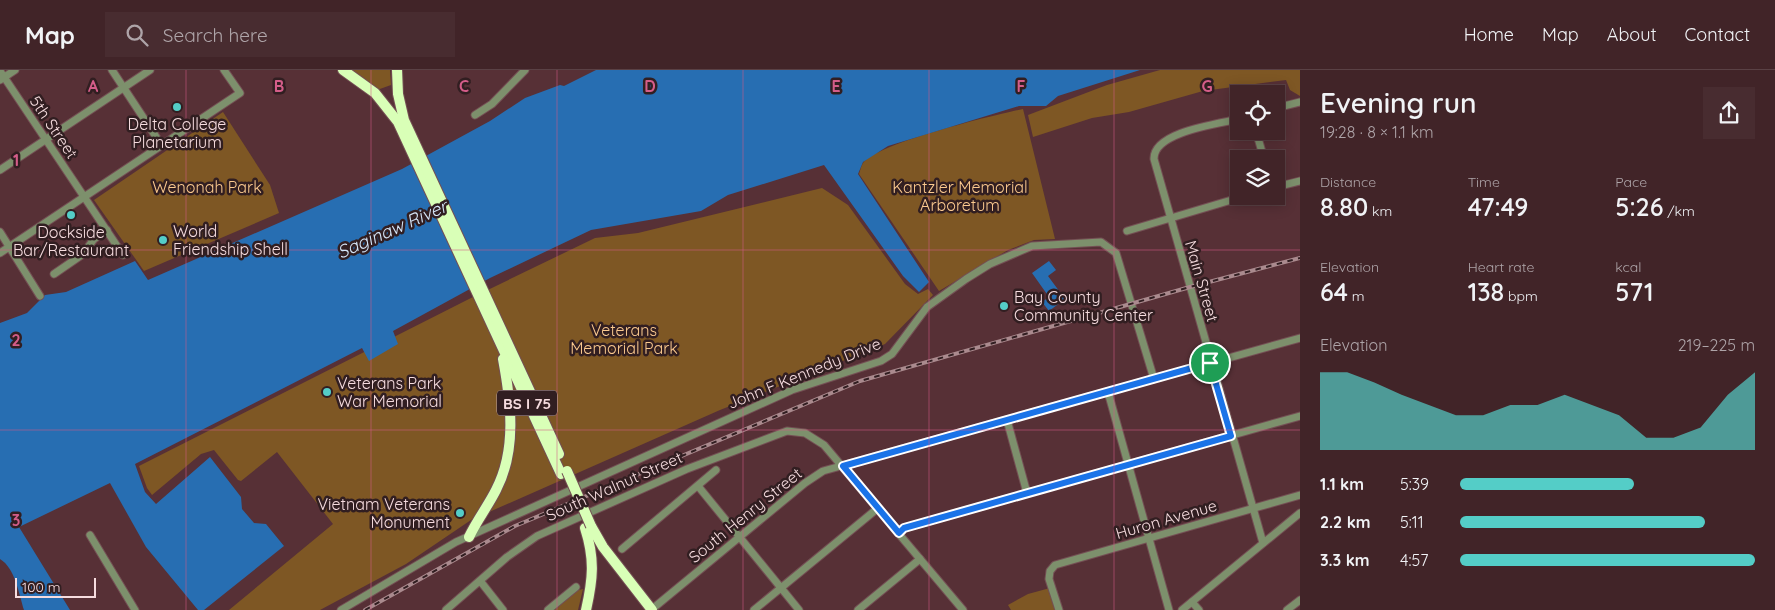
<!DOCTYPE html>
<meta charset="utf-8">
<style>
body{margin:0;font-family:Quicksand,sans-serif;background:#482c30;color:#f1f3f6;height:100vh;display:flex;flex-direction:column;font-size:19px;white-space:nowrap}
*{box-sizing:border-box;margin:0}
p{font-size:16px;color:#aea4a8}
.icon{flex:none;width:28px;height:28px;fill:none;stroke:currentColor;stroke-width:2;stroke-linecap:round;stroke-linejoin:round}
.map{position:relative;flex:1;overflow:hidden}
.drawer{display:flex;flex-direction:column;background:#412428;width:475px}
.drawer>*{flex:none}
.tools{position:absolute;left:1230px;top:15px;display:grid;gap:10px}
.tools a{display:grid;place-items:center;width:55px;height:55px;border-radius:0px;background:#412428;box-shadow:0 2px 12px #0003,0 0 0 1px #5a4145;font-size:25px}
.scale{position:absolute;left:15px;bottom:12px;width:81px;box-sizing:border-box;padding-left:5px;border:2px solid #f6dcdf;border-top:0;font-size:14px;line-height:18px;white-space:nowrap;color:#f6dcdf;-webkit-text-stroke:4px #311e21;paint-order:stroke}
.pin{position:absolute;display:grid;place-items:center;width:42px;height:42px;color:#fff;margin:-21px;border:2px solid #fff;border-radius:50%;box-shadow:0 1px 5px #0007}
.round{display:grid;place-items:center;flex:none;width:52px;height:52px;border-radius:0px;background:#482c30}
.headline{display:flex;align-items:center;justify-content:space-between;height:85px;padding:0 20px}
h1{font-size:28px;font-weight:600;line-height:38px}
.metrics{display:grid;grid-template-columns:repeat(3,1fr);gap:8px;height:85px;padding:5px 20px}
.metrics div{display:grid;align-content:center}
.metrics b{font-size:25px;font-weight:600}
.metrics small{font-size:14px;font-weight:400}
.metrics p{font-size:14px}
.chart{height:140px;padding:10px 20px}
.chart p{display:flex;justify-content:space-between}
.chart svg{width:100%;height:90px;margin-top:5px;fill:#54cdc7;opacity:.7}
ul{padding:0 20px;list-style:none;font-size:16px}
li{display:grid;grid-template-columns:80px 60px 1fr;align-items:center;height:38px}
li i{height:12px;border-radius:6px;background:#54cdc7}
header{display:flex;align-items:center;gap:30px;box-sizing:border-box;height:70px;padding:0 25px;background:#412428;border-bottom:1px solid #5a4145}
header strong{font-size:24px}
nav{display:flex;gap:28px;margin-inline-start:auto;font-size:18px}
.search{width:350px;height:45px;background:#482c30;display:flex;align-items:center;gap:12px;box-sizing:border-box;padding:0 18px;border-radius:0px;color:#aea4a8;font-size:19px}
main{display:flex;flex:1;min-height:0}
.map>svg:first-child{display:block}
.green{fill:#7e5724}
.water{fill:#276eb2}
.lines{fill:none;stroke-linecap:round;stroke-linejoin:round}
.minor-casing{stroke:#744f54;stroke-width:9}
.highway-casing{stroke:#744f54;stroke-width:12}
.minor{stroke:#7d906c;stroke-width:7}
.highway{stroke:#d9ffb7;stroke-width:10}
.rail-casing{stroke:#aa8a8e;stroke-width:4}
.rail{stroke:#311e21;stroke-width:2;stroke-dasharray:5.5;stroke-linecap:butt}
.highway-bridge-casing{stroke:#744f54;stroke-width:12;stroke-linecap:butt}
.highway-bridge{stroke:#d9ffb7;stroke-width:10}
.route-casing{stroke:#fff;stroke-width:10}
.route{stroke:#1a73e8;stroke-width:6}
.grid{fill:none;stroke:#d45d89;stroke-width:1;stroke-opacity:0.55}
.poi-dot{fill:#54cdc7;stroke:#311e21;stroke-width:2}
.labels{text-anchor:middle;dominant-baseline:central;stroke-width:5;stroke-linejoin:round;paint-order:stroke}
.shield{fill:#311e21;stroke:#bba3a6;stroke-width:1}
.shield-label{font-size:15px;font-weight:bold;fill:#f6dcdf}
.poi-label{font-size:16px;fill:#f6dcdf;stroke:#311e21;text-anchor:start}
.street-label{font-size:16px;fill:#f6dcdf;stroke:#311e21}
.park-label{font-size:16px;fill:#fcca8f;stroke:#311e21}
.water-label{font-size:18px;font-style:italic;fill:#d5e6f9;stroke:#311e21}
.grid-label{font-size:16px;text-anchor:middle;font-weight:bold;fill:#d45d89;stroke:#311e21;stroke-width:5;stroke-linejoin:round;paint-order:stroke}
</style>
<header>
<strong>Map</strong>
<div class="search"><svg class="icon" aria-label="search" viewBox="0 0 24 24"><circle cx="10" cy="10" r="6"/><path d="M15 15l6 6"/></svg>Search here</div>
<nav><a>Home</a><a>Map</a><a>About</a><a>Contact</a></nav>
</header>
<main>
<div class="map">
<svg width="1300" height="540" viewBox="0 0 1300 540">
<rect width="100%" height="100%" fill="#573036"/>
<!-- green -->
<g class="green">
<polygon points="350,0 390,0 391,15 377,20"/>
<polygon points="1160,0 1300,0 1300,26 1290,20 1286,10 1203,21 1129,42 1092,48 1033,67 1028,45 1107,15"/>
<path d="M1023 39 1055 169 1034 170 1008 180 939 221 859 104C860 101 861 96 863 93 878 73 994 45 1023 39Z"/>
<polygon points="223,42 270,115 279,143 144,201 94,130"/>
<polygon points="822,118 848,135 905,214 918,224 928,219 933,225 885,274 720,340 471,450 406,494 320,540 229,540 333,454 277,382 241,411 238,410 214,380 201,384 152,425 147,418 139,396 469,229 595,168 638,163"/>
<polygon points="1050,518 1056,540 1011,540 1008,535 1028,524"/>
<polygon points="583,519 578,540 553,540 575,521"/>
</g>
<!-- water -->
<g class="water">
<path d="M596 0H1140L1058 26 1046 36H1019L888 76 863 92 858 104 929 212 919 222 903 206 824 95 728 125 701 141 591 160 490 208 393 261 398 274 369 291 362 278 135 394 145 422 156 434 210 387 241 427 242 439 254 453 266 454 284 476 204 540H198L146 477 110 413 19 457 70 540H24C19 524 15 498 0 489V253L27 243 45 225 66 222 135 191 148 210 402 99 490 51 525 28 560 15 564 16Z"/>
<polygon points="1049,191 1056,200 1048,206 1065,229 1049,241 1042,232 1049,227 1032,203"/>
</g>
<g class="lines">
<!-- minor casing -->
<g class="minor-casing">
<g id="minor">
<polyline points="112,0 162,76"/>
<polyline points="0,1 123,185"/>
<polyline points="0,10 15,0"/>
<polyline points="1276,38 1300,32"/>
<polyline points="475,45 492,34 525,0"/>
<path d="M1239 49C1217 54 1153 62 1154 89L1263 473"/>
<polyline points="1256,61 1264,89"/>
<polyline points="0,100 150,0"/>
<polyline points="1276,117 1300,111"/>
<polyline points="1127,161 1245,126"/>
<polyline points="0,162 40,226"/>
<polyline points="0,183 240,23 224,0"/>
<polyline points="54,204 83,184 94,169 107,160"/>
<polyline points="1108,322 1169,540"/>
<polyline points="1007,350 1027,423"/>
<polyline points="698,416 799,540"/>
<polyline points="899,463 904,458 1300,346"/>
<polyline points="90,465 135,540"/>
<polyline points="622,479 716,400"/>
<polyline points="481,512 503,540"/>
<polyline points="1192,532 1199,540"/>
<polyline points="341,540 456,472 792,320 881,291 892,284 927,237 966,209 990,194 1032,176 1101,172 1116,183 1154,309"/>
<polyline points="446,540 507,487 537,466 687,399 787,361 805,363 824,375 963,540"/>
<polyline points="548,540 576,517"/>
<polyline points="651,540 805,413 823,401 1300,268"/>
<polyline points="754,540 878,438"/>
<polyline points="858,540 920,489"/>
<polyline points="1059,540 1049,509 1050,501 1055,495 1300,425"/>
<polyline points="1182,540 1300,443"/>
<polyline points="1287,540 1300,530"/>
</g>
</g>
<!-- highway casing -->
<g class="highway-casing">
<g id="highway">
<polyline points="343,0 375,23 398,52 561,404"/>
<polyline points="397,0 398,24 404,50 559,384"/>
<polyline points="591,456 603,477 652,540"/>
<path d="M585 458C595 489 593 509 586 540"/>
<path d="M469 467C477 450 488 436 496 420 517 380 511 332 503 289"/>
</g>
</g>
<!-- minor -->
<use href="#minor" class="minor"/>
<!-- highway -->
<use href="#highway" class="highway"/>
<!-- rail casing -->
<g class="rail-casing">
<polyline id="rail" points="365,540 515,456 860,311 1190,217 1300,188"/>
</g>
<!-- rail -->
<use href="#rail" class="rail"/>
<!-- highway-bridge casing -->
<g class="highway-bridge-casing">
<polyline id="highway-bridge" points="567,401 591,456"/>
</g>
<!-- highway-bridge -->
<use href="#highway-bridge" class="highway-bridge"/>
</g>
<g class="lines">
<!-- route casing -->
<g class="route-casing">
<polygon id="route" points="1210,293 1231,366 904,458 899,463 843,396"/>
</g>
<!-- route -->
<use href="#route" class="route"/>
</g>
<!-- grid -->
<path class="grid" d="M186 0V540M371 0V540M557 0V540M743 0V540M929 0V540M1114 0V540M0 180H1300M0 360H1300"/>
<!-- markers -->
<g class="poi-dot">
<circle cx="177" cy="37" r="5"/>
<circle cx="71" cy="145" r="5"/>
<circle cx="163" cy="170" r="5"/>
<circle cx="1004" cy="236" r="5"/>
<circle cx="327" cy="322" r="5"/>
<circle cx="460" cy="443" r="5"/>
</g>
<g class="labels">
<!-- shield labels -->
<rect class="shield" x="497" y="320.5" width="60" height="25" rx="4"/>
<g class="shield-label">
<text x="527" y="333">BS I 75</text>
</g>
<!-- poi labels -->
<g class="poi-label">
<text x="177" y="54" text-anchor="middle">Delta College<tspan x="177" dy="18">Planetarium</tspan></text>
<text x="173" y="161">World<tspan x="173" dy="18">Friendship Shell</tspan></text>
<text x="71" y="162" text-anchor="middle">Dockside<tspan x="71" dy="18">Bar/Restaurant</tspan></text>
<text x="1014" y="227">Bay County<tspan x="1014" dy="18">Community Center</tspan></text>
<text x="337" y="313">Veterans Park<tspan x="337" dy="18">War Memorial</tspan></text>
<text x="450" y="434" text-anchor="end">Vietnam Veterans<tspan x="450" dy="18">Monument</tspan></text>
</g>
<!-- street labels -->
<g class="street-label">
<text transform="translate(54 57) rotate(56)">5th Street</text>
<text transform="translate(1202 211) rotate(74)">Main Street</text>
<text transform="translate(804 303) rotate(-22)">John F Kennedy Drive</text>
<text transform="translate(614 416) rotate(-24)">South Walnut Street</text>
<text transform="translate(745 445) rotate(-39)">South Henry Street</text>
<text transform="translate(1166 449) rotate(-16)">Huron Avenue</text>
</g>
<!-- park labels -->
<g class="park-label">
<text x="207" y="117">Wenonah Park</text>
<text x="960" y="117">Kantzler Memorial<tspan x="960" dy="18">Arboretum</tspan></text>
<text x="624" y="260">Veterans<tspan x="624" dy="18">Memorial Park</tspan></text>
</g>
<!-- water labels -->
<g class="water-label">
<text transform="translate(392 159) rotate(-24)">Saginaw River</text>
</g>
</g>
<g class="grid-label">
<text x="93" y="22">A</text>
<text x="279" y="22">B</text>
<text x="464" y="22">C</text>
<text x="650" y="22">D</text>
<text x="836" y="22">E</text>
<text x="1021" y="22">F</text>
<text x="1207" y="22">G</text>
<text x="16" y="96">1</text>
<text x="16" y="276">2</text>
<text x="16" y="456">3</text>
</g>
</svg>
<div class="tools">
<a><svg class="icon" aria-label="locate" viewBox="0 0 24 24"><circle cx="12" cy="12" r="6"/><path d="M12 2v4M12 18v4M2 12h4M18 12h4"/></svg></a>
<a><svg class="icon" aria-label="layers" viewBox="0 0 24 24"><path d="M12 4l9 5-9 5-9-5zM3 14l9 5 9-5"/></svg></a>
</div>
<div class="scale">100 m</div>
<div class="pin" style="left:1210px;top:293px;background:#1e9e55"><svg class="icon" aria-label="arrive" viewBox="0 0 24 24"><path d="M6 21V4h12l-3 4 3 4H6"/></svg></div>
</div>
<section class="drawer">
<div class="headline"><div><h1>Evening run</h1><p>19:28 · 8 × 1.1 km</p></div><a class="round"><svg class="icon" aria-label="share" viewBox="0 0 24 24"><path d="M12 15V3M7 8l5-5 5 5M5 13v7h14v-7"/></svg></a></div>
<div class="metrics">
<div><p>Distance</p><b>8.80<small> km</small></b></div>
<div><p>Time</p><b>47:49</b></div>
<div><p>Pace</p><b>5:26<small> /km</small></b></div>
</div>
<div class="metrics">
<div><p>Elevation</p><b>64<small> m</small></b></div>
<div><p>Heart rate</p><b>138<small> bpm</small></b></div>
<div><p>kcal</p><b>571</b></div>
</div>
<div class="chart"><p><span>Elevation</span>219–225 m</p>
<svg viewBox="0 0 160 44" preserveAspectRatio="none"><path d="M0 44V6L10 6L20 11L30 17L40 22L50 27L60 27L70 22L80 22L90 17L100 22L110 27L120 38L130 38L140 33L150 17L160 6V44z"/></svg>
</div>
<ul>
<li><b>1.1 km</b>5:39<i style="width:59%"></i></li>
<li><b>2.2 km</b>5:11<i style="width:83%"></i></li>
<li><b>3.3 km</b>4:57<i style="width:100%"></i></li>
</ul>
</section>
</main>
